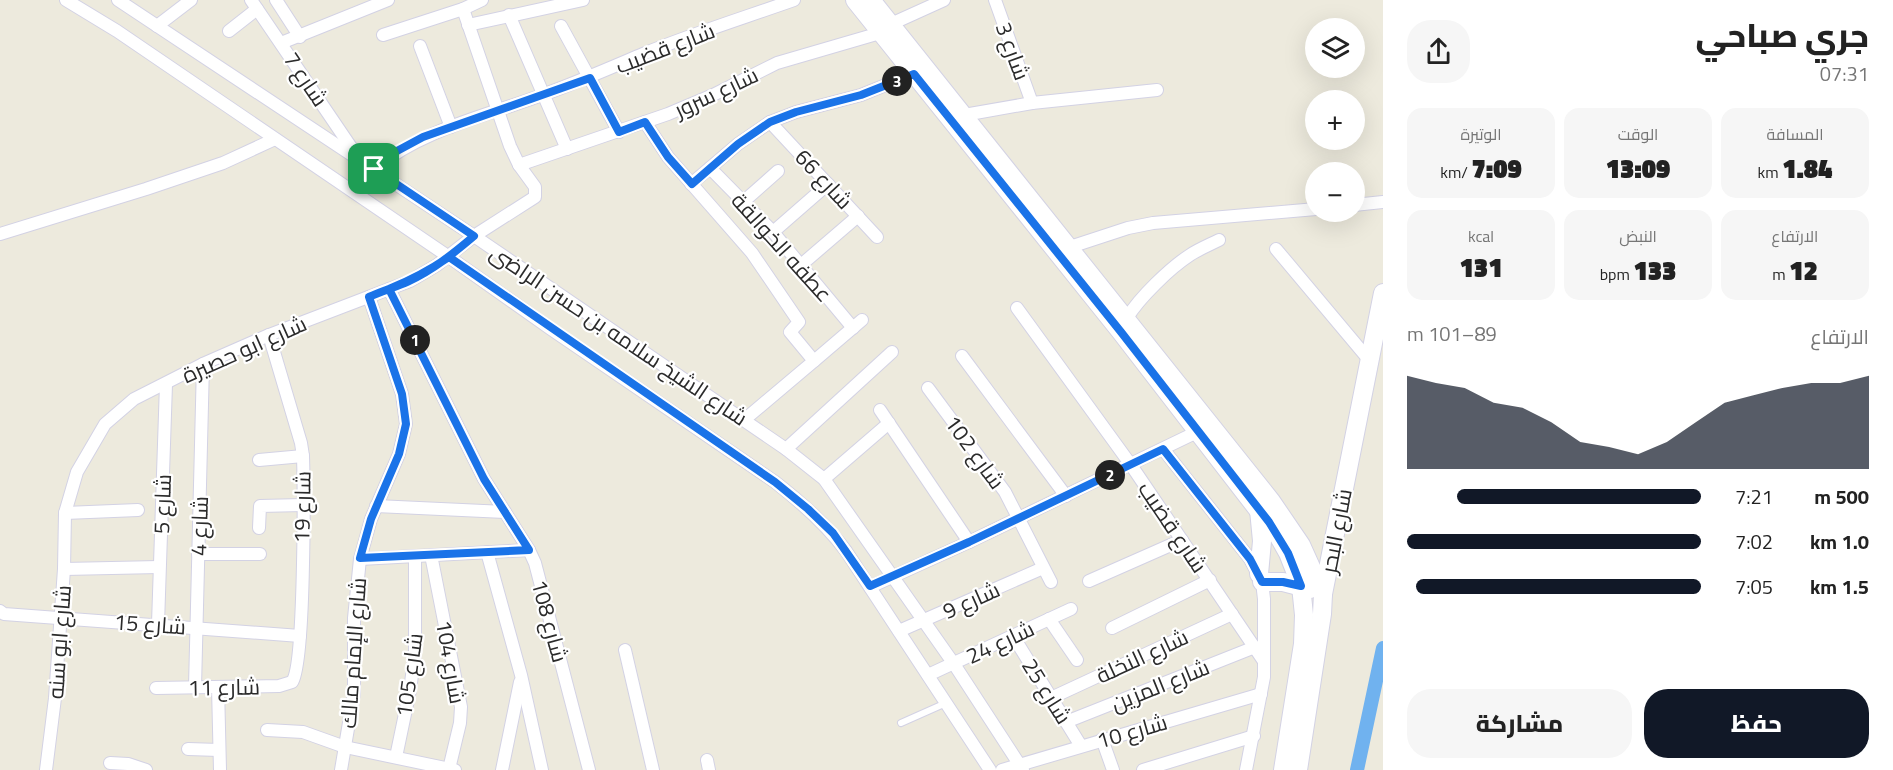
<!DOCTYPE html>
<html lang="ar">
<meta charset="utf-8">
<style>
body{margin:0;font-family:"Titillium Web",Cairo,sans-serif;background:#f6f6f6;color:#222;direction:rtl;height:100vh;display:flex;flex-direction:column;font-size:22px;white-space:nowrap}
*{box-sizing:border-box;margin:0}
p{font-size:20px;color:#767676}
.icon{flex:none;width:33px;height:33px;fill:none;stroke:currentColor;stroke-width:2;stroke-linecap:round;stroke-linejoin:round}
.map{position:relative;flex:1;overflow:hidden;direction:ltr}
.panel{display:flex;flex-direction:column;background:#fff;width:510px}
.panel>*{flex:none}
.buttons{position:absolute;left:1305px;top:18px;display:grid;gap:12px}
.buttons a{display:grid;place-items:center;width:60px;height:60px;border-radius:50%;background:#fff;box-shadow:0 6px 24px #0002;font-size:30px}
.pin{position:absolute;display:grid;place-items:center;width:51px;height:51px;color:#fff;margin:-26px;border-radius:12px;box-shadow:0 3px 9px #0006}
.km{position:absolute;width:30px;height:30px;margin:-15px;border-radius:50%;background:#222;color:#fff;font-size:16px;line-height:30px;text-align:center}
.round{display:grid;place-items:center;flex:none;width:63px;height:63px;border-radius:24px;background:#f6f6f6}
.summary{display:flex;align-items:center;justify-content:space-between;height:102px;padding:0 24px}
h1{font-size:33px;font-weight:800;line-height:45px}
.metrics{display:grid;grid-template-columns:repeat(3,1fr);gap:9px;height:102px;padding:6px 24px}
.metrics div{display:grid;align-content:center;border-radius:15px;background:#f6f6f6;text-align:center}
.metrics b{font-size:26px;font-weight:800}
.metrics small{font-size:16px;font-weight:400}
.metrics p{font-size:16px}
.chart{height:168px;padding:12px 24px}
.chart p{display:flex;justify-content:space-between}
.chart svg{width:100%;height:108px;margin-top:6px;fill:#111827;opacity:.7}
.button{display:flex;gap:12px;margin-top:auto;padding:12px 24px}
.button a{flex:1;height:69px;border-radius:24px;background:#111827;color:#fff;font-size:24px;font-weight:800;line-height:69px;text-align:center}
.button a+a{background:#f6f6f6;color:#222}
ul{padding:0 24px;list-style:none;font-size:20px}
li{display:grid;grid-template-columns:96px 72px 1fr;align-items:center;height:45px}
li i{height:15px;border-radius:8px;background:#111827}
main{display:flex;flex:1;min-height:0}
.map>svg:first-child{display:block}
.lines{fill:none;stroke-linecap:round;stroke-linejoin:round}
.canal{stroke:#70b2ef;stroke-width:14}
.lane-casing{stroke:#d3d2e4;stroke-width:8}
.street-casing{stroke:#d3d2e4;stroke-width:14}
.secondary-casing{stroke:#d3d2e4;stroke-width:20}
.lane{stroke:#fff;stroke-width:6}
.street{stroke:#fff;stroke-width:12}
.secondary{stroke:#fff;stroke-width:18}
.route-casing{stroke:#fff;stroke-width:12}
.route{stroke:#1a73e8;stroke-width:8}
.labels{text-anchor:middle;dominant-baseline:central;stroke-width:4.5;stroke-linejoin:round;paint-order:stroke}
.street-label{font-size:22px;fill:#2b2b2b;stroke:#fff}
</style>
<main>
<section class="panel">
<div class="summary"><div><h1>جري صباحي</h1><p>07:31</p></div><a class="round"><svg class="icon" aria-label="share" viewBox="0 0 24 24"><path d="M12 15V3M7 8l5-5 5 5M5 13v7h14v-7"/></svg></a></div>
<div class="metrics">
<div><p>المسافة</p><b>1.84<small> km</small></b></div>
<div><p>الوقت</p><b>13:09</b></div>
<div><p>الوتيرة</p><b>7:09<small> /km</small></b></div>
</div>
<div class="metrics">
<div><p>الارتفاع</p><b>12<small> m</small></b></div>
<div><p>النبض</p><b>133<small> bpm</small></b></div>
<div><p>kcal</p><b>131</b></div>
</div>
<div class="chart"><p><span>الارتفاع</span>89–101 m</p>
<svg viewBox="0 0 160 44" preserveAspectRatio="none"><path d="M0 44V6L10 9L20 11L30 17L40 19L50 25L60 33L70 35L80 38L90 33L100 25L110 17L120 14L130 11L140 9L150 9L160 6V44z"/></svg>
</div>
<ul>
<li><b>500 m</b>7:21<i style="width:83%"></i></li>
<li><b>1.0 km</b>7:02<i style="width:100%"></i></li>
<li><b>1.5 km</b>7:05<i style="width:97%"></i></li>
</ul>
<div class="button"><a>حفظ</a><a>مشاركة</a></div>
</section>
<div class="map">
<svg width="1383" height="770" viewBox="0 0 1383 770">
<rect width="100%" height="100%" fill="#edeadd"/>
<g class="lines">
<!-- canal -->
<polyline class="canal" points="1357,770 1383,648"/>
<!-- lane casing -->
<g class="lane-casing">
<polyline id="lane" points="901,723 946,703"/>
</g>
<!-- street casing -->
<g class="street-casing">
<g id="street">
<path d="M66 0 117 31 449 257 551 329 775 482C802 503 826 524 846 551L990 770"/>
<polyline points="118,0 474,236 786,449 824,479 831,489 954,664 1023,770"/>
<polyline points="251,0 355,153"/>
<polyline points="276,0 300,37"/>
<polyline points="995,0 1032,103"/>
<polyline points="509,15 567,149"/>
<polyline points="891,24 944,0"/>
<polyline points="468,25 583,0"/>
<polyline points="157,26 191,0"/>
<polyline points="561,26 619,132"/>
<polyline points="229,31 257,9"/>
<polyline points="383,35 463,9 482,0"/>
<polyline points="281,43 388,0"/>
<polyline points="420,46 451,127"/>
<polyline points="964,115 1032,103 1157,90"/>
<polyline points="645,122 668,157 752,253 799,322 790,332 814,361 744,420"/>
<polyline points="770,122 877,237"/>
<polyline points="519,165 668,114 713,95 777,63 880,33"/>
<polyline points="710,168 773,232 853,328"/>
<path d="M374 169C423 129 486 116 545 94 578 82 610 68 643 54 692 34 743 18 794 0"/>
<polyline points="691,184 738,144 770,122 796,112 861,95 920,71"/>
<polyline points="743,202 778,171"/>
<polyline points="1354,205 1383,202"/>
<polyline points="773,232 828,184"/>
<polyline points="0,234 146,189 223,163 275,139"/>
<polyline points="1070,247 1128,228 1153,223 1316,209"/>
<polyline points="1276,249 1370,361"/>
<polyline points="801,265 858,216"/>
<polyline points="389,289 484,479 529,550 535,563 589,770"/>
<polyline points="1017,308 1131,465 1263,660"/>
<path d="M1127 318C1139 298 1170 268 1190 255 1199 249 1209 245 1219 240"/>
<polyline points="962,356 1066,496"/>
<polyline points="814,361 862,320"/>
<polyline points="928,388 1005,492 1051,582"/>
<polyline points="880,410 969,542"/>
<polyline points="786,449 892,352"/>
<polyline points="1163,449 1250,559 1262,582 1264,599 1264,677 1246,770"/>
<polyline points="259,460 303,456"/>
<polyline points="824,479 889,423"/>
<polyline points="376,506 505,512"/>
<polyline points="65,513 138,510"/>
<polyline points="259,528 260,506 303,505"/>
<polyline points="487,552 521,675 542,770"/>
<polyline points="198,554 260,554"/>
<polyline points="431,555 461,707 460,723 449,769"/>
<polyline points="360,559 529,550"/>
<polyline points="64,569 159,567"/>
<polyline points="1089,581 1182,540"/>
<polyline points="870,587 969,542 1197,432"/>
<polyline points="0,611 4,614 300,636"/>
<polyline points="1049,619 1077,660"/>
<polyline points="158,624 166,384"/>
<polyline points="1112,628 1210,580"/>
<polyline points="899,631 1043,568"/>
<polyline points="1013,636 1081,746"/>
<polyline points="625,650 653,770"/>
<polyline points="928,675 1071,609"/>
<polyline points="195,687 203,364"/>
<polyline points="218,687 220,770"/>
<path d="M156 688 279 686 292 682C305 665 304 489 303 456L301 443 269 335"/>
<polyline points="1051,698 1232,614"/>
<polyline points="1066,722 1255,647"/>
<polyline points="267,730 303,732 345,747 455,770"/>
<polyline points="1102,739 1113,770"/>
<polyline points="188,749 219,750"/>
<polyline points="396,757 410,690 415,653 415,556"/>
<polyline points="707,760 709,770"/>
<polyline points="110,763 128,764 146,770"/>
<polyline points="46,770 55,698 64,569 65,513 77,472 105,424 134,399 203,364 269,335 410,281 437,265 474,236 535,197 535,187 519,165 510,146 463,9"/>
<polyline points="341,770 354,693 354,618 360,559 371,519 399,454 406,424 402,394 369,297"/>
<polyline points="502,770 520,682"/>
<polyline points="1002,770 1261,694"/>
<polyline points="1143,770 1254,736"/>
</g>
</g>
<!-- secondary casing -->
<g class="secondary-casing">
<g id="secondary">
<polyline points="855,0 1121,332 1279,537 1288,553 1301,586 1304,615 1303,644 1283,770"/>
<polyline points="871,0 1271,501 1301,545 1323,594"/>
<polyline points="1259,510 1262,541 1259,574"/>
<polyline points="1262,582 1283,582 1310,589"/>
<polyline points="1298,770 1322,614 1323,594 1383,293"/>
</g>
</g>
<!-- lane -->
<use href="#lane" class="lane"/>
<!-- street -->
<use href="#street" class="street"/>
<!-- secondary -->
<use href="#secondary" class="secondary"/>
</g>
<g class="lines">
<!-- route casing -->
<g class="route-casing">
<path id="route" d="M374 169 474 236C454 253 433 270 409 281 396 287 382 291 369 297L402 394 406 424 399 454 371 519 360 558 529 550 484 479 389 289C411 280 430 270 449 257L775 482 808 509 833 533 870 586 969 542 1163 449 1250 559 1262 582H1283L1301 586 1288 553 1269 522 1121 332 914 74 861 95 796 112 770 122 738 144 692 184 668 157 645 122 619 132 590 78 423 137 397 151 374 169"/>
</g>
<!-- route -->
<use href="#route" class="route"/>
</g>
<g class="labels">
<!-- street labels -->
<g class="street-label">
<text transform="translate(665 48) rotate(-21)">شارع قضيب</text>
<text transform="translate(1013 51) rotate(70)">شارع 3</text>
<text transform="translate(306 79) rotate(56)">شارع 7</text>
<text transform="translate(716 92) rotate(-25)">شارع سرور</text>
<text transform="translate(824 179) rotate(47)">شارع 66</text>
<text transform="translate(782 247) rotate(48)">عطفه الخوالقة</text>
<text transform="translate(619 335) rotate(34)">شارع الشيخ سلامه بن حسن الراضى</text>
<text transform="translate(244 349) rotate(-24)">شارع ابو حصيرة</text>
<text transform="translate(975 452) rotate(54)">شارع 102</text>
<text transform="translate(162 504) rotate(-88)">شارع 5</text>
<text transform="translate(302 507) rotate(-89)">شارع 19</text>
<text transform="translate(199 526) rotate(-88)">شارع 4</text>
<text transform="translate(1173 527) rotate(56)">شارع قضيب</text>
<text transform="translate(1336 531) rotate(-79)">شارع البحر</text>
<text transform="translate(971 600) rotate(-24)">شارع 9</text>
<text transform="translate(550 621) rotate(75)">شارع 108</text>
<text transform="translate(150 624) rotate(4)">شارع 15</text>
<text transform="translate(59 642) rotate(-86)">شارع ابو سنه</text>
<text transform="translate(1000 642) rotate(-25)">شارع 24</text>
<text transform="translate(353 653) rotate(-86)">شارع الإمام مالك</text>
<text transform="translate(1142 656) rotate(-25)">شارع النخلة</text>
<text transform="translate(451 662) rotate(80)">شارع 104</text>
<text transform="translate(409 675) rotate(-82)">شارع 105</text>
<text transform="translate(1160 685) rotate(-22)">شارع المزين</text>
<text transform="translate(224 687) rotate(-1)">شارع 11</text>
<text transform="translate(1047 691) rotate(58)">شارع 25</text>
<text transform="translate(1132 731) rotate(-16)">شارع 10</text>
</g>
</g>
</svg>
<div class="buttons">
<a><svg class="icon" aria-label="layers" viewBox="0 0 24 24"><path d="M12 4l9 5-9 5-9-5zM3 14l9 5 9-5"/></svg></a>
<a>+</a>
<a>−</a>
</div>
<div class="pin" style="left:374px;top:169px;background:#1e9e55"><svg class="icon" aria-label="arrive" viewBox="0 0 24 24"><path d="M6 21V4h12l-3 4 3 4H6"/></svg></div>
<b class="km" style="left:415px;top:340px">1</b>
<b class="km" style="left:1110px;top:475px">2</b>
<b class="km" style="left:897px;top:81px">3</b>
</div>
</main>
